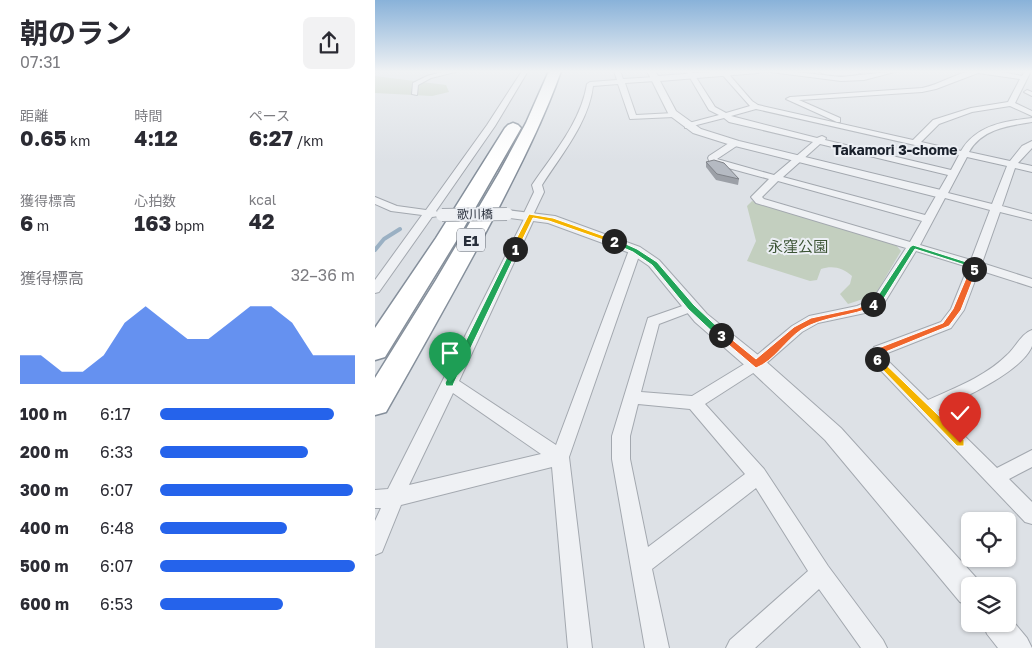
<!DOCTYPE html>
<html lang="ja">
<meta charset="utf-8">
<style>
body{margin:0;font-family:"Golos Text","Noto Sans JP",sans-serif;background:#f2f2f3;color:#2b2b33;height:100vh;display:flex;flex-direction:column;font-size:19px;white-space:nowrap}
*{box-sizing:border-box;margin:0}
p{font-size:16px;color:#7c7c81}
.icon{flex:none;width:28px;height:28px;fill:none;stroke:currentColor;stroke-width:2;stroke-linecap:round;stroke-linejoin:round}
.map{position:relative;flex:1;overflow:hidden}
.sheet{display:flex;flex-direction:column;background:#fff;width:375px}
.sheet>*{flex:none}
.tools{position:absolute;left:586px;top:512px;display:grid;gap:10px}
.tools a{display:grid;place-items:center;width:55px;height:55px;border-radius:8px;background:#fff;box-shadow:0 1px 4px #0004;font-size:25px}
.pin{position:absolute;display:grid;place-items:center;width:42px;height:42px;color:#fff;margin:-51px -21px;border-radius:50% 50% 50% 0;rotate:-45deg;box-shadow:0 0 5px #0007}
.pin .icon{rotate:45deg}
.km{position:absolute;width:25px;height:25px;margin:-12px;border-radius:50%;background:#222;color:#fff;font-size:14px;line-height:25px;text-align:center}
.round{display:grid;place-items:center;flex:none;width:52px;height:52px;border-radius:8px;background:#f2f2f3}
.headline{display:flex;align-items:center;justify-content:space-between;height:85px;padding:0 20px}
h1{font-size:28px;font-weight:700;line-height:38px}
.metrics{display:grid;grid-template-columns:repeat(3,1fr);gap:8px;height:85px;padding:5px 20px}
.metrics div{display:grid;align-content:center}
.metrics b{font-size:21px;font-weight:700}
.metrics small{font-size:14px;font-weight:400}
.metrics p{font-size:14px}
.chart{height:140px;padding:10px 20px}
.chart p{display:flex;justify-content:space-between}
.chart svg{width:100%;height:90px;margin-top:5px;fill:#2563eb;opacity:.7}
ul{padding:0 20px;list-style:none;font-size:16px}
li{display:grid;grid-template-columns:80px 60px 1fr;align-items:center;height:38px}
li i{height:12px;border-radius:6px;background:#2563eb}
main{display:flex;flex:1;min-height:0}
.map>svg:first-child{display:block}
.green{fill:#c3cfbf}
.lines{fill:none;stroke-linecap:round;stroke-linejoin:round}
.stream{stroke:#9ab0c3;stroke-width:4}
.minor-casing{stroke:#a3a8af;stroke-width:2}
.tertiary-casing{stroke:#a3a8af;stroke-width:2}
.motorway-casing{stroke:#858f9b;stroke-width:3}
.minor{fill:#eff1f4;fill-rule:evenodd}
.tertiary{fill:#eff1f4;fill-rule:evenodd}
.motorway{fill:#fff;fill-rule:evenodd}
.tertiary-bridge-casing{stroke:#a3a8af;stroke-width:14;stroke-linecap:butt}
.tertiary-bridge{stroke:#eff1f4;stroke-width:12}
.wall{fill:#9ca0a7}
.building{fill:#b5bac2;stroke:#7f8288}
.split-1{fill:#22a559;stroke:#fff}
.split-2{fill:#f5b400;stroke:#fff}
.split-3{fill:#22a559;stroke:#fff}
.split-4{fill:#f0652b;stroke:#fff}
.split-5{fill:#22a559;stroke:#fff}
.split-6{fill:#f0652b;stroke:#fff}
.split-7{fill:#f5b400;stroke:#fff}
.labels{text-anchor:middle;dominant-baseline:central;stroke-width:4;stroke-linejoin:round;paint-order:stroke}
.far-street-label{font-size:12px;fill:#282f3b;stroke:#eceff4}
.far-neighbourhood-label{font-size:14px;font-weight:bold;fill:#1a212c;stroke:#eceff4}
.shield{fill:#eceff4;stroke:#636972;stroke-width:1}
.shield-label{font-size:14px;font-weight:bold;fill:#282f3b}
.park-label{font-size:15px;fill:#3d5536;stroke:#eceff4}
</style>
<main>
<section class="sheet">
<div class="headline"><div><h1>朝のラン</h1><p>07:31</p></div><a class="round"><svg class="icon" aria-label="share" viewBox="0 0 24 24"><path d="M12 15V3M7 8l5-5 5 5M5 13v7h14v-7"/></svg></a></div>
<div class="metrics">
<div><p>距離</p><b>0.65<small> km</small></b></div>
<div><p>時間</p><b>4:12</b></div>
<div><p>ペース</p><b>6:27<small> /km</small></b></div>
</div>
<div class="metrics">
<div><p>獲得標高</p><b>6<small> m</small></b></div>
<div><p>心拍数</p><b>163<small> bpm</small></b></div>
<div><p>kcal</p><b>42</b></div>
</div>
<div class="chart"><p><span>獲得標高</span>32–36 m</p>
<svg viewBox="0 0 160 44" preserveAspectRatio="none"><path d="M0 44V30L10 30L20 38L30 38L40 30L50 14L60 6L70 14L80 22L90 22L100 14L110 6L120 6L130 14L140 30L150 30L160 30V44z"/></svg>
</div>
<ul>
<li><b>100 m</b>6:17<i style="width:89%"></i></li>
<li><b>200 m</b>6:33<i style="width:76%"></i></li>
<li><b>300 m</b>6:07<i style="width:99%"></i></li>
<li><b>400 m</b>6:48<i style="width:65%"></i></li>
<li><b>500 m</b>6:07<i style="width:100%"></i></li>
<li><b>600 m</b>6:53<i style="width:63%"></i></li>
</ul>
</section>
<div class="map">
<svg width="657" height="648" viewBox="0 0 657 648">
<rect width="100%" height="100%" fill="#dde1e6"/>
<!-- green -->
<g class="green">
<polygon points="0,76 71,85 74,92 57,96 0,93"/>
<path d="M377 201 521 245 526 251 500 295 473 304 465 294 475 284 477 276C468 268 458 265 446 269L442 280 435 281 372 261 381 241 372 206Z"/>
</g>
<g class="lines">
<!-- stream -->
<polyline class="stream" points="0,250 9,239 25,229"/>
<!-- minor casing -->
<g class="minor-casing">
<g id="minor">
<polygon points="71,71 84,71 56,78 43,85 42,95 37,94 38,83 52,76"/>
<polygon points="147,71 153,71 120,126 61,211 65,214 64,216 57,217 4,292 0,293 0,280 47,215 16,211 0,204 0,197 22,206 51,210 112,125"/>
<path d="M239 71H245L248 79 280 77 283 79 280 81 250 83 261 115 299 113 303 115 299 117 255 119 243 84 218 86C214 122 186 155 167 185L169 192 159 213 161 215 84 381 181 445 254 250 256 248H264L266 250 194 457 217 648H193L177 467 26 505 7 552 0 555V521L6 508H0V490L13 489 150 217 148 215 159 192 157 185C178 154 206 122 212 84L215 82 242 80ZM78 393 166 454 34 485Z"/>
<path d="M311 71H317L340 107 351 113 375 106 344 71H351L377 101 383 105 538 140 558 120 596 108 633 102 645 79 603 73 561 89 547 92 424 100 465 118V122H462L411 99 415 97 547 88C564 85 579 74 596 71 612 68 631 73 647 76L650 71H656L640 103 657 111V116L635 106 597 112 564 124 546 142 586 151C601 125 630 121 657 118V122C633 126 607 129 594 152L635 161 647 146 657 141V148L643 163 657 166V172L640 168 627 206 657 214V220L625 212 607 263 657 279V287L604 270 589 310 576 328 510 354 509 357 553 400C580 388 611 376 632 355 640 348 647 333 657 330 657 335 657 342 657 346 648 371 586 399 563 410L622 468 657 450V467L634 479 657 502V524L650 522 494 358 499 347 566 322 576 309 593 267 541 251 508 305 490 313 443 323 427 332 386 368 330 404 389 469 453 566 508 640 512 648H486L444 589 380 648H351L355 640 433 571 381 488 277 569 294 648H270L237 459V436L273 318 316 303 321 304 323 307 321 310 284 324 266 392 317 396 376 360 417 326 434 316 482 306 498 299 531 248 381 203 376 197 394 179 335 163 333 158 334 156 357 141H363V145L342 159 399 175 438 142 354 122 349 118 310 128V124L344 115 334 110ZM381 109 584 155 576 170 450 140 451 138 447 136 442 138 356 116ZM445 144 573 175 550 215 408 177ZM592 157 632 166 617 204 573 193ZM403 181 547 221 535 242 389 199 387 197ZM570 198 615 210 596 260 545 245ZM263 404 315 409 370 474 273 547 255 459V436Z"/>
<polygon points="388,71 412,71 466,77 523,71 489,80 466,81"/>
<polygon points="652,90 657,92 657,96 649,92"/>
</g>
</g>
<!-- tertiary casing -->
<g class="tertiary-casing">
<g id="tertiary">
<polygon points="272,71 280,71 283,76 348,71 387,71 383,73 285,81 301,111 326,129 364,141 570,191 572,194 566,198 356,145 318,133 294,115"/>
<path d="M442 71H490C480 77 452 77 442 71Z"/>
<polygon points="132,210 180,216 265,247 284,260 332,314 388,359 466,428 605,582 606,586 595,586 595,606 585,602 450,440 374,369 320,322 274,266 255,253 173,223 127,217 125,214"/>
<polygon points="632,614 652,638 657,648 623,648 612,634 608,624 632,624"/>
</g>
</g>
<!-- motorway casing -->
<g class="motorway-casing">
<g id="motorway">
<path d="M174 71H186C169 119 146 164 123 209 87 278 49 345 11 412L0 415V378L61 280 124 173 151 123Z"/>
<polygon points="138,123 143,125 146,128 83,238 10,357 0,360 0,328 61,238 130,128 133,125"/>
</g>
</g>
<!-- minor -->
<use href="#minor" class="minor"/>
<!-- tertiary -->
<use href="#tertiary" class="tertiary"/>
<!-- motorway -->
<use href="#motorway" class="motorway"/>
<!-- tertiary-bridge casing -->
<g class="tertiary-bridge-casing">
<polyline id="tertiary-bridge" points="67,215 132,214"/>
</g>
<!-- tertiary-bridge -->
<use href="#tertiary-bridge" class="tertiary-bridge"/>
</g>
<!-- wall -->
<polygon class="wall" points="331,162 364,179 363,185 341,180 331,167"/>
<!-- building -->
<polygon class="building" points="339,160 349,163 364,179 342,174 331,162"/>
<!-- sky -->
<linearGradient id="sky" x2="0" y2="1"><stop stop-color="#89b2d9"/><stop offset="0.44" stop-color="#f0f2f4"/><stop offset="1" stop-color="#f0f2f4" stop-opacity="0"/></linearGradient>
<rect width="657" height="162" fill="url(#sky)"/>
<!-- split-1 -->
<polygon class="split-1" points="140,247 143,249 79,383 78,386 71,386 70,383 136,249"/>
<!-- split-2 -->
<polygon class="split-2" points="154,214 178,218 243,241 237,243 174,221 158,218 143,249 137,250 136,249"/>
<!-- split-3 -->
<polygon class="split-3" points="237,240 242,240 262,249 282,262 319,305 349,333 349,337 343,337 313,309 277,265 258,252 237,243"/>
<!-- split-4 -->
<path class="split-4" d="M498 302H500V306C476 317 448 316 426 330 411 340 399 361 381 368L342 335 343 333H349L381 359 419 327 436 318 483 308Z"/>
<!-- split-5 -->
<polygon class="split-5" points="538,245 604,266 601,271 596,271 596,267 540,249 506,303 495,306 495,302 500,300 535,247"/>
<!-- split-6 -->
<polygon class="split-6" points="599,267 602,269 586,310 574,326 508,353 505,361 499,361 498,359 501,349 568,323 578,309 595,269"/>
<!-- split-7 -->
<polygon class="split-7" points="502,356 589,440 589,446 582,446 499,361 499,357"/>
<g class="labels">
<!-- far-street labels -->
<g class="far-street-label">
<text transform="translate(100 214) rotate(-1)">歌川橋</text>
</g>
<!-- far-neighbourhood labels -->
<g class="far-neighbourhood-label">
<text x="520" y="149">Takamori 3-chome</text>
</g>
<!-- shield labels -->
<rect class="shield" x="82" y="228.5" width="28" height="23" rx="4"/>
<g class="shield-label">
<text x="96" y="240">E1</text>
</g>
<!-- park labels -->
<g class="park-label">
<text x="423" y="246">永窪公園</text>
</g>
</g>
</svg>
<div class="tools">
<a><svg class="icon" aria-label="locate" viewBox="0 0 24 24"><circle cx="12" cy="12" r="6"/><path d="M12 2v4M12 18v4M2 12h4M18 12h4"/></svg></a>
<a><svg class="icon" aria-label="layers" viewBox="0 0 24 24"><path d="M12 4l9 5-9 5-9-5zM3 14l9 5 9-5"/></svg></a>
</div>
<div class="pin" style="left:75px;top:383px;background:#1e9e55"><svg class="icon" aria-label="arrive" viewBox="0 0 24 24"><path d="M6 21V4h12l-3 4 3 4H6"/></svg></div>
<div class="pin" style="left:585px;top:443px;background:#d93025"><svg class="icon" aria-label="check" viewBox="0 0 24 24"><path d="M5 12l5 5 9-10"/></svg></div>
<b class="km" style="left:140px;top:249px">1</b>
<b class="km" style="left:239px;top:241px">2</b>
<b class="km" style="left:346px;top:335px">3</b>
<b class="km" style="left:498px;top:304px">4</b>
<b class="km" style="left:599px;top:269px">5</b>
<b class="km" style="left:502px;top:359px">6</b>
</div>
</main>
